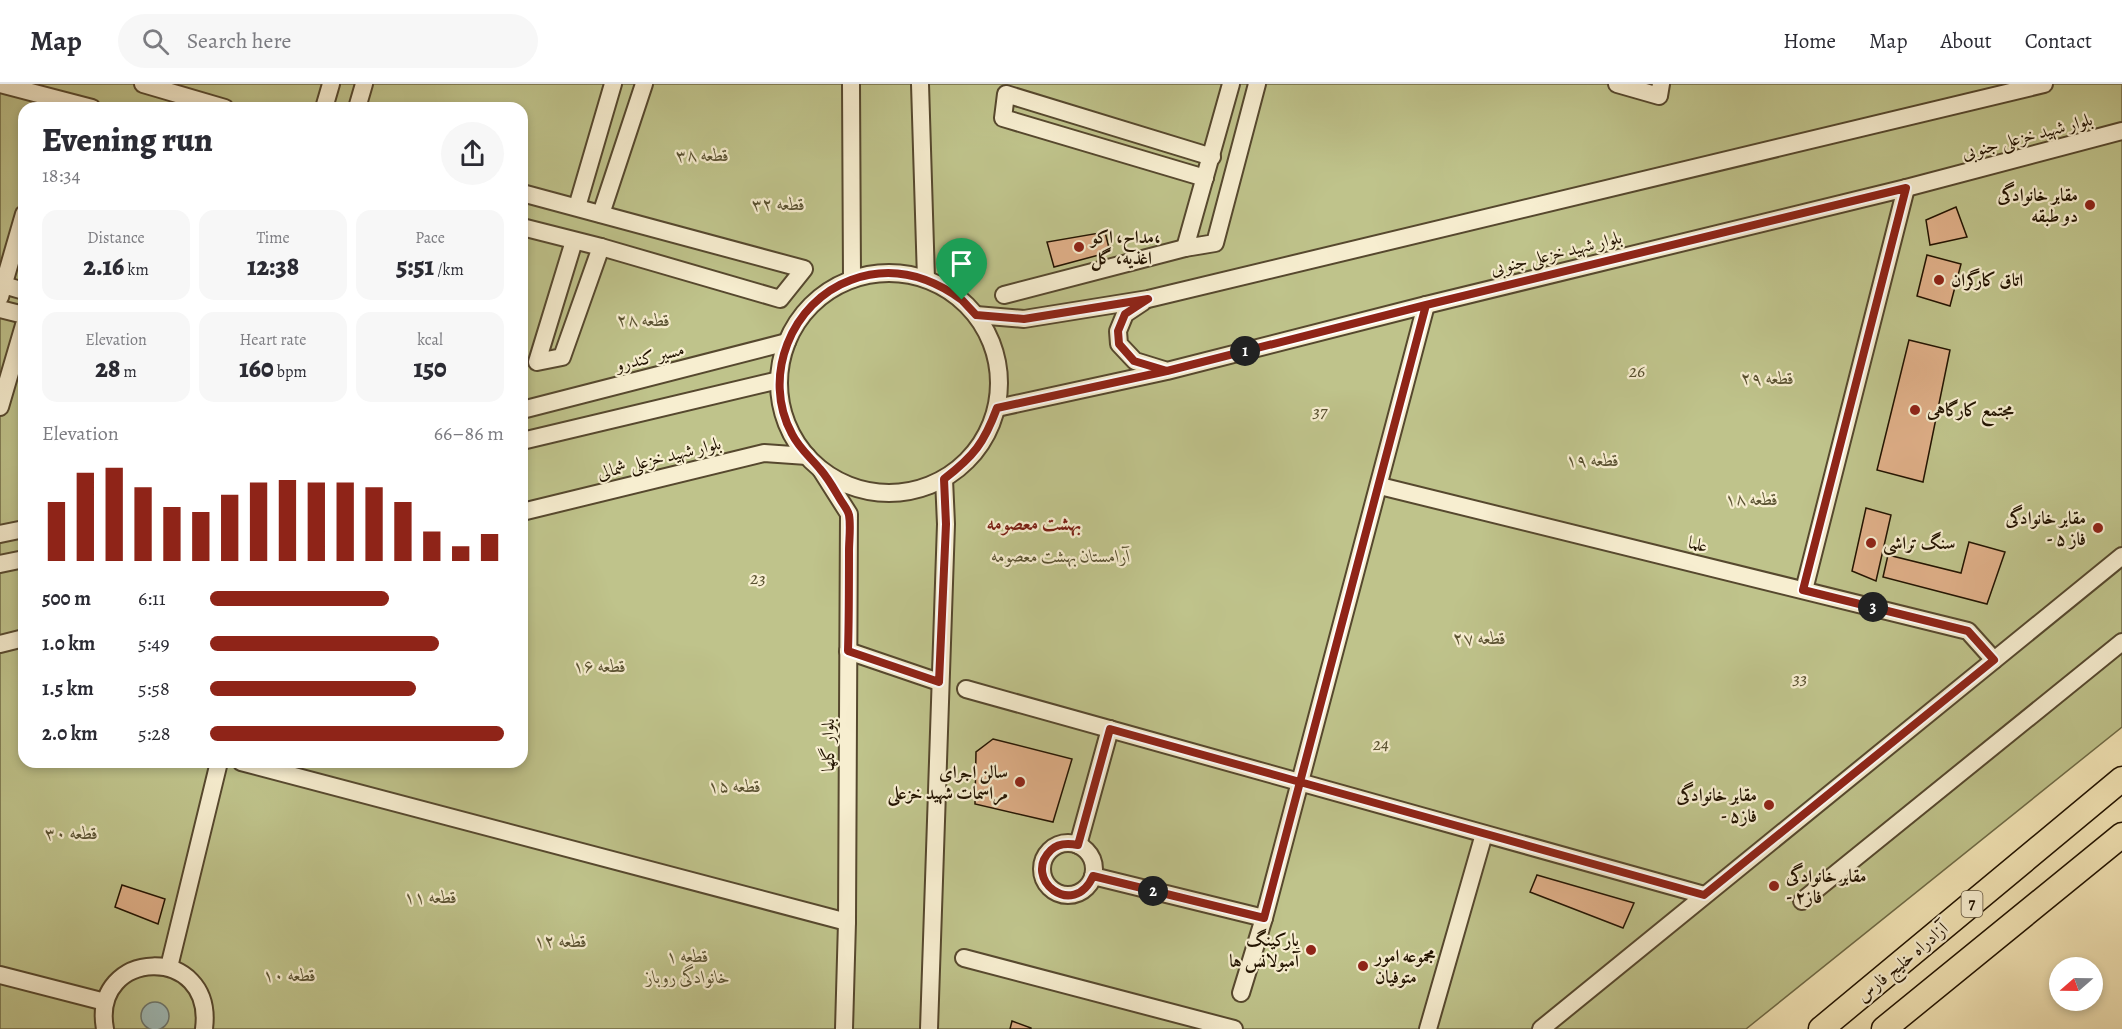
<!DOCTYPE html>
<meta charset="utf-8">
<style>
body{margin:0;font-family:Alegreya,Amiri,serif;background:#f7f7f7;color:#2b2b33;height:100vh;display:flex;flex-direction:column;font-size:22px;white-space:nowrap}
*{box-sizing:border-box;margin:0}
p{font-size:20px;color:#7c7c81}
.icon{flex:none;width:33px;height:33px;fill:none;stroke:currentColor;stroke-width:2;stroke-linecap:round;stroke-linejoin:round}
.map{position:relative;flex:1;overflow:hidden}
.drawer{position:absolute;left:18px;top:18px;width:510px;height:666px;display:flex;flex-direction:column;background:#fff;border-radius:18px;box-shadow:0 3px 9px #0003}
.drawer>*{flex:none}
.needle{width:39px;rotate:250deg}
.tools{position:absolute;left:2049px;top:873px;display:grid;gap:12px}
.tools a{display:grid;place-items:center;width:54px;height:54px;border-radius:50%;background:#fff;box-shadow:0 3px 9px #0003;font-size:30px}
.pin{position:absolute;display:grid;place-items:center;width:51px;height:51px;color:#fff;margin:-62px -26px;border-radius:50% 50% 50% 0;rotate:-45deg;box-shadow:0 0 6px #0007}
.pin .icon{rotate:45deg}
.km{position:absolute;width:30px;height:30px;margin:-15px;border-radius:50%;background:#222;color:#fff;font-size:16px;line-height:30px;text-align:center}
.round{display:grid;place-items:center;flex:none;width:63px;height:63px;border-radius:32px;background:#f7f7f7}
.summary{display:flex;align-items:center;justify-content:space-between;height:102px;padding:0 24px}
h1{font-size:33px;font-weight:800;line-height:45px}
.figures{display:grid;grid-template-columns:repeat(3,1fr);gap:9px;height:102px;padding:6px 24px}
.figures div{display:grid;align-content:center;border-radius:15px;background:#f7f7f7;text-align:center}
.figures b{font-size:26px;font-weight:800}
.figures small{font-size:16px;font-weight:400}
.figures p{font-size:16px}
.chart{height:168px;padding:12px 24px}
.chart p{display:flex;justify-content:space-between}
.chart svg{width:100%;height:108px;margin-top:6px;stroke:#8f2418;stroke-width:6}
ul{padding:0 24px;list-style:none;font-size:20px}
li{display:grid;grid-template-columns:96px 72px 1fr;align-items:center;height:45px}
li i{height:15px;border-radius:8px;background:#8f2418}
header{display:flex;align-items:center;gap:36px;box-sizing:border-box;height:84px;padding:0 30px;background:#fff;border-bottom:2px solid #e1e1e2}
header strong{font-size:28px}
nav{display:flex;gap:33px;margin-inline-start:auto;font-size:21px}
.search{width:420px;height:54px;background:#f7f7f7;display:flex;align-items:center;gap:15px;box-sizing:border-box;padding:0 21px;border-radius:33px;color:#7c7c81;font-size:22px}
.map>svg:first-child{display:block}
.green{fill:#bfc38b;stroke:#706b46;stroke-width:1.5;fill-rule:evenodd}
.water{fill:#a0bcb9;stroke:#6e786f;stroke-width:1.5}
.building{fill:#dfaf88;stroke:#221301;stroke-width:1.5}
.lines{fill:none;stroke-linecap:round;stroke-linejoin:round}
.minor-casing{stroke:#56482e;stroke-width:20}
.highway-casing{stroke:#221301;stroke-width:27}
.path{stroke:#221301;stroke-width:3;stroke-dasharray:4.5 3;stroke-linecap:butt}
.minor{stroke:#f7eed0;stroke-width:16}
.highway{stroke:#f3e5b6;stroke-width:24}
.route-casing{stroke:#fff;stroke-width:12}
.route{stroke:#8f2418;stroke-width:8}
.poi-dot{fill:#8f2418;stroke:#f7eed0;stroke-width:2}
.labels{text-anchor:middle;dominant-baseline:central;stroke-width:4.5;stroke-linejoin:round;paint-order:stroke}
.shield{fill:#f7eed0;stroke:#62553f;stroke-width:1.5}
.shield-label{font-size:16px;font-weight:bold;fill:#221301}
.street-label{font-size:18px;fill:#221301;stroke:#f7eed0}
.park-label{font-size:18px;font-style:italic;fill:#595131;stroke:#f7eed0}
.poi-label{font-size:18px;font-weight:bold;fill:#221301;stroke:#f7eed0;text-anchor:start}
.neighbourhood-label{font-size:20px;font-weight:bold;fill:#7a1f14;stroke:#f7eed0}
</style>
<header>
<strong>Map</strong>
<div class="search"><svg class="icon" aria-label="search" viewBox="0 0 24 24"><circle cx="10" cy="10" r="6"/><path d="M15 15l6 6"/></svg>Search here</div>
<nav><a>Home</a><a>Map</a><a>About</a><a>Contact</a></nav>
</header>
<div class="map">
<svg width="2122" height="945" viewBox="0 0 2122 945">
<rect width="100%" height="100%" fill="#f3e5b6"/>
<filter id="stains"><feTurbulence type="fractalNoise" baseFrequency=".00333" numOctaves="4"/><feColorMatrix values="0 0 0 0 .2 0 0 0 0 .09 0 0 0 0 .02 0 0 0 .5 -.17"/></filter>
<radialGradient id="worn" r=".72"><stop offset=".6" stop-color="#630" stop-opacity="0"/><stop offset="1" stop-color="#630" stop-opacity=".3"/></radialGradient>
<!-- green -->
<path class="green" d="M0 0H2122V643L1746 945H0ZM24 24H522V678H24Z"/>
<!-- water -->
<circle class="water" cx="155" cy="932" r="14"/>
<!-- building -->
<g class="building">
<polygon points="1956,123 1967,153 1930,161 1926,136"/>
<polygon points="1105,148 1110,168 1054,183 1047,158"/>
<polygon points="1927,171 1961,180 1950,222 1917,212"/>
<polygon points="1909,256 1950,266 1923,398 1877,386"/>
<polygon points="1866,424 1891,431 1876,497 1852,487"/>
<polygon points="1969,458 2005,468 1987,520 1883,493 1888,471 1961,489"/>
<polygon points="993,655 1072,675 1053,738 975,720 976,668"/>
<polygon points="1537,791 1634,819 1623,844 1530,808"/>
<polygon points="122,801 165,815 158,840 115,823"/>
<polygon points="1012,937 1031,944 1031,945 1010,945"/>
</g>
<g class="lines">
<!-- minor casing -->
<g class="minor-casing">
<g id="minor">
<polyline points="0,0 92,24"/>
<polyline points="143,0 225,24"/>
<polyline points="851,0 852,195"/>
<polyline points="920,0 926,195"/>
<polyline points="1231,0 1185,164 1215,159 1257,0"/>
<polyline points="1617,0 1659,12 1661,0"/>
<polyline points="324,24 331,0"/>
<polyline points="357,24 364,0"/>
<polyline points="1205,94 1003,34 1006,10 1212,73"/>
<polyline points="522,109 804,185 780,215 601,163 522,143"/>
<polyline points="577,123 613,0"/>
<polyline points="601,130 644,0"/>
<polyline points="574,157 537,278 562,273 601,163"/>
<circle cx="889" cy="299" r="110"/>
<polyline points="0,200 24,207"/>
<polyline points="1004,211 1185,164"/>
<polyline points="0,213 24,130"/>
<polyline points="1143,218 1125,230 1118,247 1119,260 1135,277 1164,286"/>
<polyline points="0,225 24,231"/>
<polyline points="976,231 1024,235 1148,215 2044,0"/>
<polyline points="0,323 24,241"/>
<polyline points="997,324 1167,287 1426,221 1906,104 2122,47"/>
<polyline points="522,326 787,258"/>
<polyline points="522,357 779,296"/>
<polyline points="821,386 849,430 847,838 844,945"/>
<polyline points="1380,402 1968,547 1994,576"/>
<polyline points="522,428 764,369 807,372"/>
<polyline points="0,450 24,445"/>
<polyline points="0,480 24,475"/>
<polyline points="1804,506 1906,104"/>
<polyline points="0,560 24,554"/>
<polyline points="848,567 939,598"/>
<polyline points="966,605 1704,811"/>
<polyline points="241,678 847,838"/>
<circle cx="1068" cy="785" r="26"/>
<polyline points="1078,761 1110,645"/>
<polyline points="1093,792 1264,834"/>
<polyline points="1802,817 2122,558"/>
<polyline points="964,874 1234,945"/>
<polyline points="169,883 219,678"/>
<polyline points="0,891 105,918"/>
<polyline points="1241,909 1264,834 1426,221"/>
<path d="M105 945C90 864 215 859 204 945"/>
<polyline points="929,945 946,440 944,395"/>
<polyline points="1428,945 1484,750"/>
<polyline points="1541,945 2122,472"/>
</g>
</g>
<!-- highway casing -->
<g class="highway-casing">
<g id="highway">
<polyline points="1821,945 2122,695"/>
<polyline points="1884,945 2122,751"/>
</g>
</g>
<!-- path -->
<polyline class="path" points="962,216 970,215"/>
<!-- minor -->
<use href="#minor" class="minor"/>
<!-- highway -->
<use href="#highway" class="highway"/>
</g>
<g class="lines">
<!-- route casing -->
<g class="route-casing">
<path id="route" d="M962 216C929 192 891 181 851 196 791 218 761 293 792 350 799 364 810 373 820 385 828 394 834 405 840 415 843 420 848 426 849 431 851 442 849 456 849 467 849 501 849 534 848 567L939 598 946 440 944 395C974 372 984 359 997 324L1167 287 1426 221 1300 698 1110 645 1078 761C1068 759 1058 759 1051 766 1021 795 1074 836 1093 792L1264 834 1300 698 1704 811 1994 576 1968 547 1803 506 1906 104 1426 221 1167 287 1134 277 1119 260 1118 247 1125 230 1148 215 1024 235 976 231 962 216"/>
</g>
<!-- route -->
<use href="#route" class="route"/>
</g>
<!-- markers -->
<g class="poi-dot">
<circle cx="2090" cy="121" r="6"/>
<circle cx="1079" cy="163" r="6"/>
<circle cx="1939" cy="196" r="6"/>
<circle cx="1915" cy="326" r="6"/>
<circle cx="2098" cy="444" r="6"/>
<circle cx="1871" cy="459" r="6"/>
<circle cx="1020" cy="698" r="6"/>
<circle cx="1769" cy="721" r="6"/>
<circle cx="1774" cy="802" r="6"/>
<circle cx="1311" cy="866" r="6"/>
<circle cx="1363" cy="882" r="6"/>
</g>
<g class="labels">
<!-- shield labels -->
<rect class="shield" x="1961.5" y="807" width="21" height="26" rx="4.5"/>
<g class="shield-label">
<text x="1972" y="820">7</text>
</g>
<!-- street labels -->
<g class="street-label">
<text transform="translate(2027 52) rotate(-15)">بلوار شهید خزعلی جنوبی</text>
<text transform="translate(1556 169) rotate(-14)">بلوار شهید خزعلی جنوبی</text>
<text transform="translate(650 273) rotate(-14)">مسیر کندرو</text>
<text transform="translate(659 374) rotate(-14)">بلوار شهید خزعلی شمالی</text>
<text transform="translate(1698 460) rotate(14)">علما</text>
<text transform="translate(828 661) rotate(-90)">بلوار گلها</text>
<text transform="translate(1902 878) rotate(-40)">آزادراه خلیج فارس</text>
</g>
<!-- park labels -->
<g class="park-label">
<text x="703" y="71">قطعه ۳۸</text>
<text x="779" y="120">قطعه ۳۲</text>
<text x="644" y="236">قطعه ۲۸</text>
<text x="1637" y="287">26</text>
<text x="1768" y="294">قطعه ۲۹</text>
<text x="1320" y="327">37</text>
<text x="1593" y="376">قطعه ۱۹</text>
<text x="1752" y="415">قطعه ۱۸</text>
<text x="1061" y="472">آرامستان بهشت معصومه</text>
<text x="758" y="494">23</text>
<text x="1480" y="554">قطعه ۲۷</text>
<text x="600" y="582">قطعه ۱۶</text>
<text x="1800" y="594">33</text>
<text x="1381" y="660">24</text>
<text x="735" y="702">قطعه ۱۵</text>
<text x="72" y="749">قطعه ۳۰</text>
<text x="431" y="813">قطعه ۱۱</text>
<text x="561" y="857">قطعه ۱۲</text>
<text x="688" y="872">قطعه ۱<tspan x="688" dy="21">خانوادگی روباز</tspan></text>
<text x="290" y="891">قطعه ۱۰</text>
</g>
<!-- poi labels -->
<g class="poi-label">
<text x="2078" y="111" text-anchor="end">مقابر خانوادگی<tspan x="2078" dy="21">دو طبقه</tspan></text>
<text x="1091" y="153">مداح، اکو،<tspan x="1091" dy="21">اغذیه، گل</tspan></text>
<text x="1951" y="196">اتاق کارگران</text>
<text x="1927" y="326">مجتمع کارگاهی</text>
<text x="2086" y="434" text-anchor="end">مقابر خانوادگی<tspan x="2086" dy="21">- فاز ۵</tspan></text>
<text x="1883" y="459">سنگ تراشی</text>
<text x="1008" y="688" text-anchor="end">سالن اجرای<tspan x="1008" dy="21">مراسمات شهید خزعلی</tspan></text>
<text x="1757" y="711" text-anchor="end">مقابر خانوادگی<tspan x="1757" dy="21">- فاز۵</tspan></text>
<text x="1786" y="792">مقابر خانوادگی<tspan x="1786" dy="21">- فاز۲</tspan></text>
<text x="1299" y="856" text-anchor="end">پارکینگ<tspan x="1299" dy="21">آمبولانس ها</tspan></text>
<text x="1375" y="872">مجموعه امور<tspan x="1375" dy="21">متوفیان</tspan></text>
</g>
<!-- neighbourhood labels -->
<g class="neighbourhood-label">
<text x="1034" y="439">بهشت معصومه</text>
</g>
</g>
<rect width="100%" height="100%" filter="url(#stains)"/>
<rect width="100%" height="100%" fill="url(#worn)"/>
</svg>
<div class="tools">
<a><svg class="needle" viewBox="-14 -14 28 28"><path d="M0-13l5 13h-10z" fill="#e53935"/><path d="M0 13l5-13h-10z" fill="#7c7c81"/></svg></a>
</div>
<div class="pin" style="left:962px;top:216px;background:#1e9e55"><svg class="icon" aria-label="arrive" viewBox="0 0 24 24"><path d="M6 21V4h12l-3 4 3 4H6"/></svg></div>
<b class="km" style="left:1245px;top:267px">1</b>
<b class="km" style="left:1153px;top:807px">2</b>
<b class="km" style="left:1873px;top:523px">3</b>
<section class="drawer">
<div class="summary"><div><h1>Evening run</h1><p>18:34</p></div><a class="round"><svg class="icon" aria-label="share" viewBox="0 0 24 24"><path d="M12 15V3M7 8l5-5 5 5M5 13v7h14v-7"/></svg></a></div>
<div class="figures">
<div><p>Distance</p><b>2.16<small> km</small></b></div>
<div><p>Time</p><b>12:38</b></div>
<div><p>Pace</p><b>5:51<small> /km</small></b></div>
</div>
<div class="figures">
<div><p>Elevation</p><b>28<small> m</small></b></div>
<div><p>Heart rate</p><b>160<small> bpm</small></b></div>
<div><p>kcal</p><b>150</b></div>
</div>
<div class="chart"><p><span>Elevation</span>66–86 m</p>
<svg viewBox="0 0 160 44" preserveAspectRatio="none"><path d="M5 44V20M15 44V8M25 44V6M35 44V14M45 44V22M55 44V24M65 44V17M75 44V12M85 44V11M95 44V12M105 44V12M115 44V14M125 44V20M135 44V32M145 44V38M155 44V33"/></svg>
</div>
<ul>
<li><b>500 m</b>6:11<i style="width:61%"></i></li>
<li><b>1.0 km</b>5:49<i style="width:78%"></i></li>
<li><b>1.5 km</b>5:58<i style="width:70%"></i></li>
<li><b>2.0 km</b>5:28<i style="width:100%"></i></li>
</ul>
</section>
</div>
